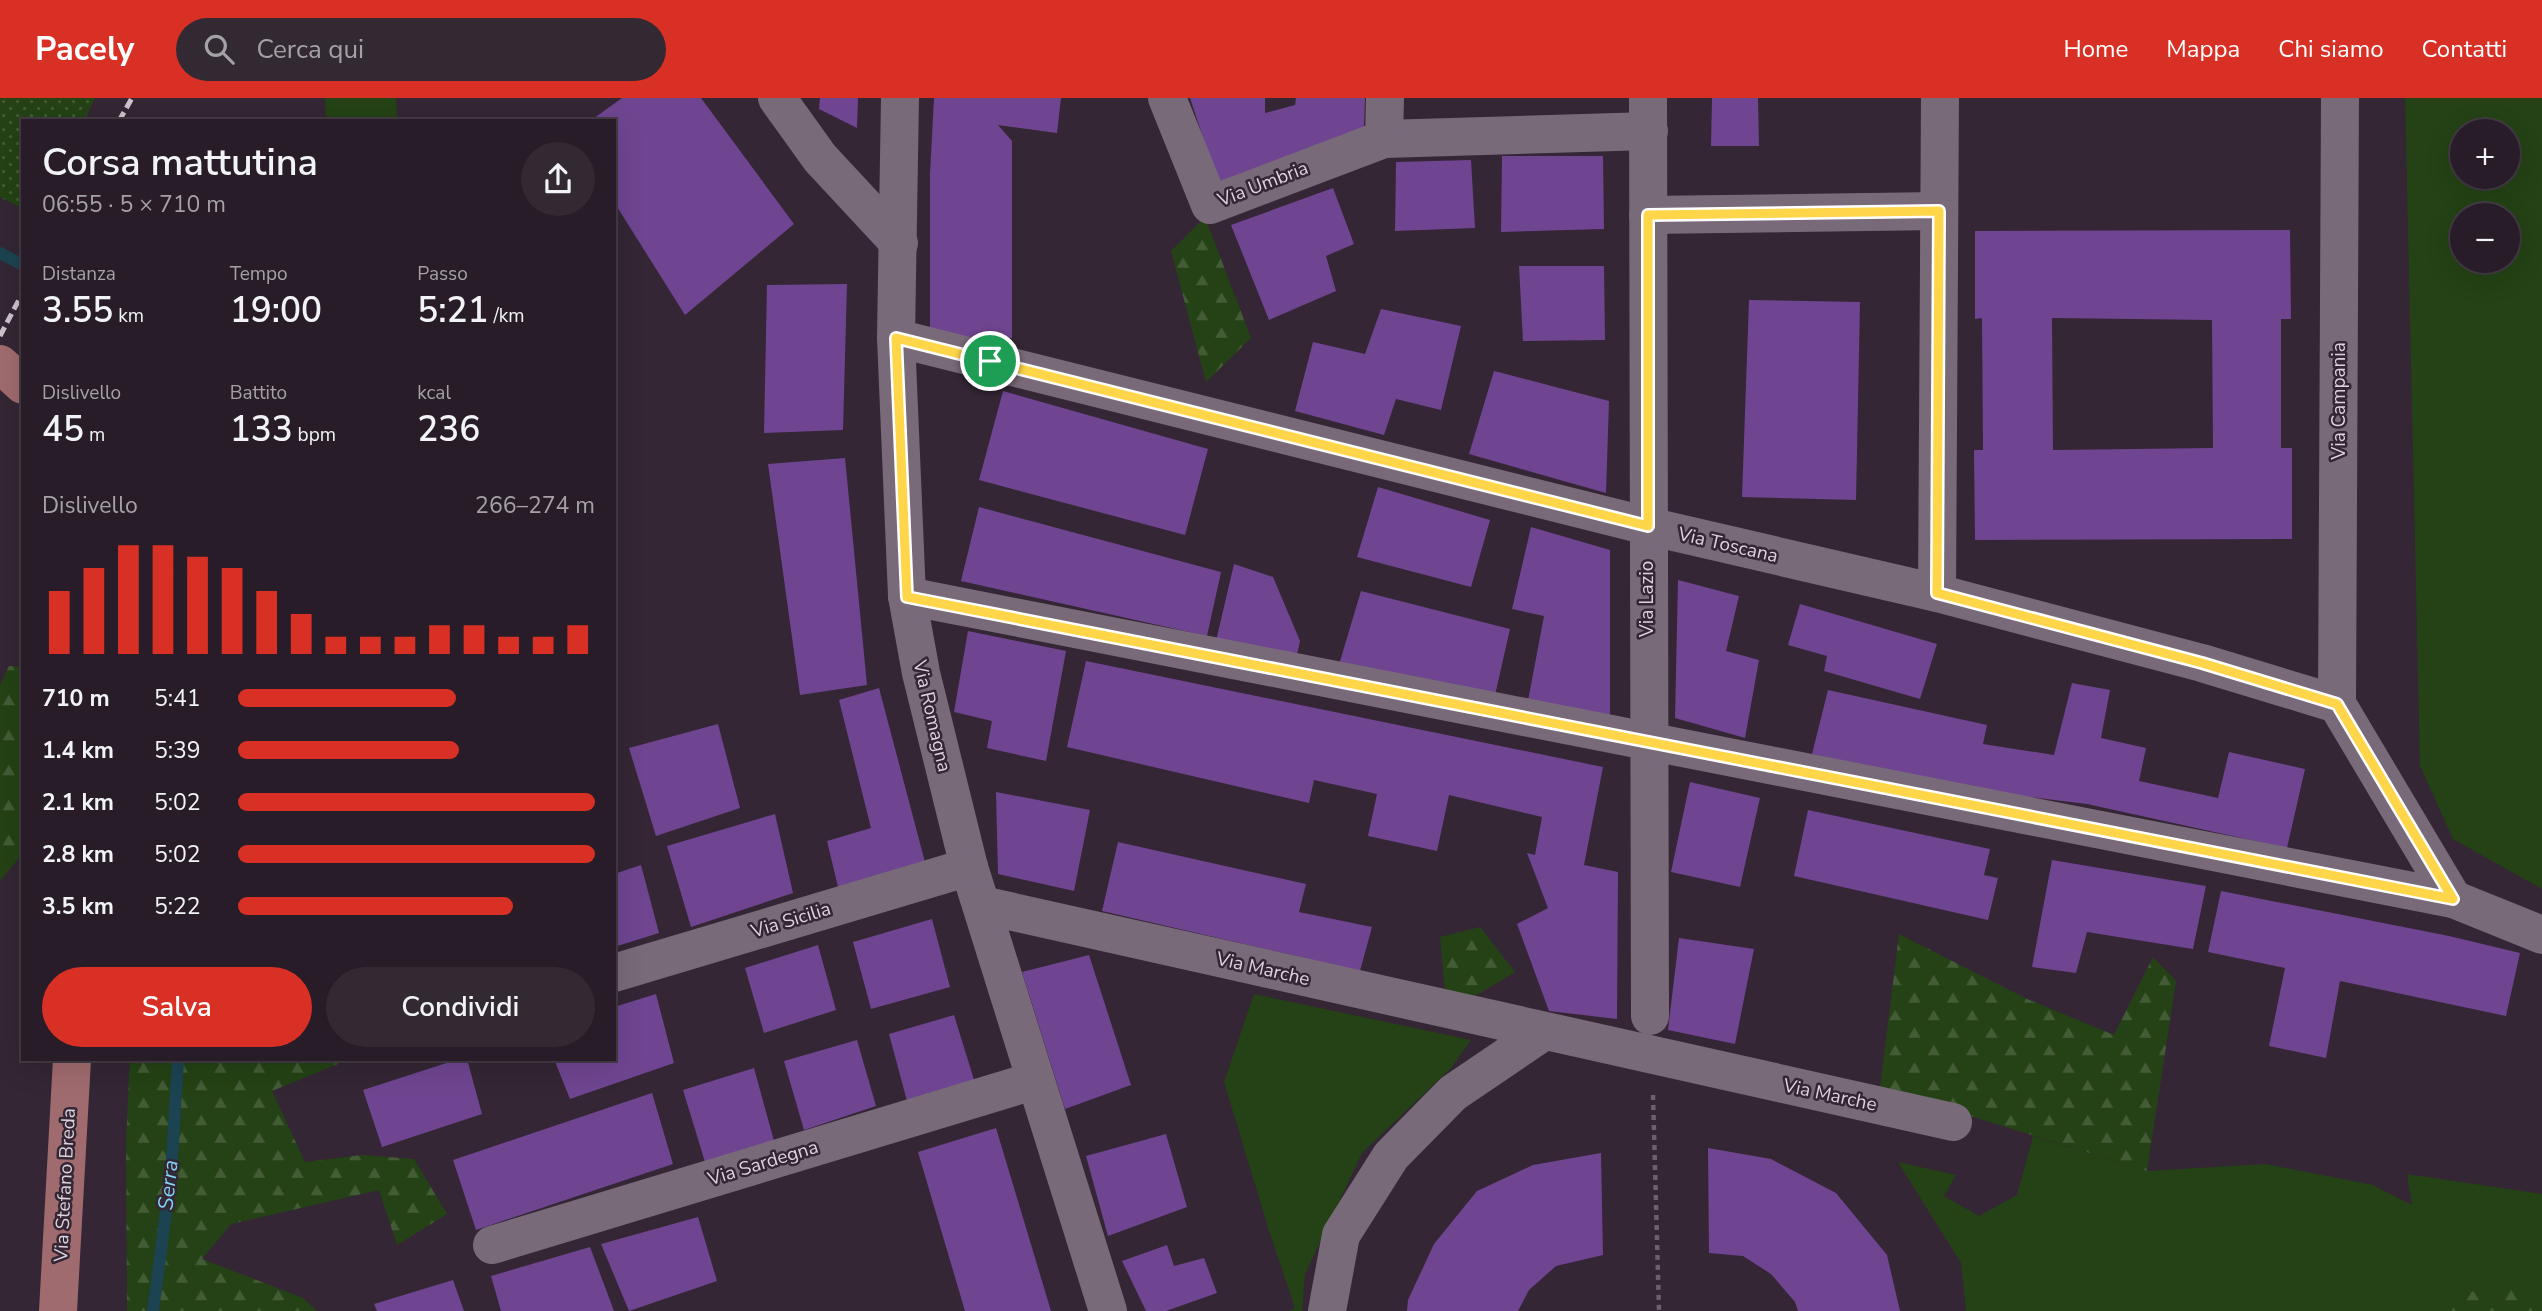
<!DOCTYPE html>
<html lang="it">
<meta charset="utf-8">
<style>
body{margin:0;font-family:"Nunito Sans",sans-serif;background:#332933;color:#f1f3f6;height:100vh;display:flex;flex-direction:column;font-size:26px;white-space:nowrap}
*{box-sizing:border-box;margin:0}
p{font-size:23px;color:#a4a1a7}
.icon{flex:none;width:38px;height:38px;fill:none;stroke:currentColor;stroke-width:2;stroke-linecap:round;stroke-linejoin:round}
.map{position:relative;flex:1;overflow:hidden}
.side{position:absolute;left:21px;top:21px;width:595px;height:942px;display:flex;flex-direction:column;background:#271c27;border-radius:0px;box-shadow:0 7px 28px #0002,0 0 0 2px #433a44}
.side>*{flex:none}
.controls{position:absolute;left:2450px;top:21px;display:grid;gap:14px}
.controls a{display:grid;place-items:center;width:70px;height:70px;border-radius:50%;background:#271c27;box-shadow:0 7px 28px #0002,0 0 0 2px #433a44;font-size:35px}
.pin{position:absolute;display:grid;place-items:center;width:60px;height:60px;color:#fff;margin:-30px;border:4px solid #fff;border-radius:50%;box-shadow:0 2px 7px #0007}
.round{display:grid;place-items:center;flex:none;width:74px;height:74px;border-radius:37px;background:#332933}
.head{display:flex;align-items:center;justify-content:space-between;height:119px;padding:0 21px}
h1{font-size:38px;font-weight:600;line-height:52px}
.stats{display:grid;grid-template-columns:repeat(3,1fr);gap:10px;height:119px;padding:7px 21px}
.stats div{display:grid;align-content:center}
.stats b{font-size:35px;font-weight:600}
.stats small{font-size:19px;font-weight:400}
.stats p{font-size:19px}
.chart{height:196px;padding:14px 21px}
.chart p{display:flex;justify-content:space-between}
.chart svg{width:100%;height:126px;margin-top:7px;stroke:#d93025;stroke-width:6}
.cta{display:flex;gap:14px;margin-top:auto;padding:14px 21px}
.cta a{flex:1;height:80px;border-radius:42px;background:#d93025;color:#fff;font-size:28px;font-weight:600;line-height:80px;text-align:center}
.cta a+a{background:#332933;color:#f1f3f6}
ul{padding:0 21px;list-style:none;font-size:23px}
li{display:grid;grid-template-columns:112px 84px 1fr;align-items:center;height:52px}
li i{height:18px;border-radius:9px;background:#d93025}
header{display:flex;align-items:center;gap:42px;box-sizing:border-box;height:98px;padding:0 35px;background:#d93025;color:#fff}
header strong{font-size:33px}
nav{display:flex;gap:38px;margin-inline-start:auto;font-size:24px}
.search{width:490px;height:63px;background:#332933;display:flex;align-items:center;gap:18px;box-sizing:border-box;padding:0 24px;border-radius:38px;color:#a4a1a7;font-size:26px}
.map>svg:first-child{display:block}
.green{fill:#244215;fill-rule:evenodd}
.forest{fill:url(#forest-firs)}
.garden{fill:url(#garden-dots)}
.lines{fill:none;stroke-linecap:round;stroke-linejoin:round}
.stream{stroke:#1c4351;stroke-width:12}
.building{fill:#6f4591;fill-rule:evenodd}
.path{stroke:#6c606c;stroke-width:4.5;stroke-dasharray:5 5;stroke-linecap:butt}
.minor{stroke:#796a7a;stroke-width:38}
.major{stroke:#9f6b6e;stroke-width:38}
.rail{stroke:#cbc2cb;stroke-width:5;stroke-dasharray:10 5;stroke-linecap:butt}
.route-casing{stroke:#fff;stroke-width:14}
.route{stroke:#ffd54a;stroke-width:9}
.labels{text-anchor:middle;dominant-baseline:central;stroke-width:5;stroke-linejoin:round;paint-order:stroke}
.street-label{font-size:19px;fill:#dcd3dc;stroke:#342634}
.water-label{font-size:21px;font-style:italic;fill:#81d4f4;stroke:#342634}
</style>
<header>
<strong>Pacely</strong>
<div class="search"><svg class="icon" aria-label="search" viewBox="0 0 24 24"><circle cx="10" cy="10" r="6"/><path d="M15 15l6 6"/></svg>Cerca qui</div>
<nav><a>Home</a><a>Mappa</a><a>Chi siamo</a><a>Contatti</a></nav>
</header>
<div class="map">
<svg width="2542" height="1213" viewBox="0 0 2542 1213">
<defs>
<pattern id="forest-firs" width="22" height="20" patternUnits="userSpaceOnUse" patternTransform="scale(1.75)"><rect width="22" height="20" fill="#244215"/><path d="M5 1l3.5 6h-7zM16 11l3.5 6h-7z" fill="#435c36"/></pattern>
<pattern id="garden-dots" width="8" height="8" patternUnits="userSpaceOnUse" patternTransform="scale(1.75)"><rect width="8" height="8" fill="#244215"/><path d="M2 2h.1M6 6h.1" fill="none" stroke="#435c36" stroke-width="1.8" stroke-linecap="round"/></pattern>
</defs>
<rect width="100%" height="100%" fill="#342634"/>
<!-- green -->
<g class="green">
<polygon points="325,0 396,0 397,23 326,23"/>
<path d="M2405 0H2542V791L2453 741 2420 668ZM2462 33H2508V79H2462ZM2462 117H2508V163H2462Z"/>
<polygon points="1254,896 1471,942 1451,970 1362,1055 1305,1176 1302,1213 1289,1213 1295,1210 1269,1133 1224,984"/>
<polygon points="2033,1038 2147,1073 2265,1066 2373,1087 2412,1107 2407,1076 2542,1096 2542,1213 1966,1213 1961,1165 1898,1064 1956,1077 1944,1098 1979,1118 2017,1097"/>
</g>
<!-- forest -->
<g class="forest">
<polygon points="1205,119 1251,240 1206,284 1171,153"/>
<polygon points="9,568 23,569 23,755 0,783 0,587"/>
<polygon points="1480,829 1515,874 1447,915 1440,839"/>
<polygon points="1899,836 2027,901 2114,937 2153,859 2176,883 2147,1073 1880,990"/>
<polygon points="130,961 350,961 272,993 305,1064 362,1057 414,1061 447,1116 397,1147 379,1092 231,1126 202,1161 303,1200 317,1213 127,1213 126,1043"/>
<polygon points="2542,1186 2542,1213 2446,1213 2441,1208 2450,1196"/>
</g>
<!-- garden -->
<polygon class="garden" points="0,0 95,0 84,23 23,23 23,111 0,99"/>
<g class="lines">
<!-- stream -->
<g class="stream">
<polyline points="0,155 23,167"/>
<polyline points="153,1213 171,1076 178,961"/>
</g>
</g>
<!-- building -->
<g class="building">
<polygon points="622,0 701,0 794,126 685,217 614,104 614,23 590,23"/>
<polygon points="820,0 858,0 857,30 819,11"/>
<polygon points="934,0 1061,0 1057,35 998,27 1012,43 1012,240 930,241 930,76"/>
<polygon points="1190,0 1265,0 1265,15 1295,7 1296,0 1365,0 1364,29 1218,85"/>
<polygon points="1712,0 1758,0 1759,48 1711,48"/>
<polygon points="1502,58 1603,58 1604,131 1501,134"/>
<polygon points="1471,62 1475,130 1395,133 1396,64"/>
<polygon points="1333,90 1354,146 1326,158 1336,193 1269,222 1231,127"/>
<path d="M2290 132 2291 221H2281V350H2292V441L1975 442 1974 352H1983L1982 220 1975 221V133ZM2052 220 2212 222 2213 350 2053 352Z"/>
<polygon points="1519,168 1604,168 1605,242 1523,243"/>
<polygon points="847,186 843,332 764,335 767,187"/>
<polygon points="1749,202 1860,204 1856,402 1742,399"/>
<polygon points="1381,211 1461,228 1441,312 1396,301 1384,337 1295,313 1313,244 1365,256"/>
<polygon points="1494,273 1609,303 1606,395 1469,356"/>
<polygon points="1003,293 1208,351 1185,437 979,382"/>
<polygon points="845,360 867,587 800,597 768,366"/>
<polygon points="1378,389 1490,422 1471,489 1357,459"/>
<polygon points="979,409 1221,474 1207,538 961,483"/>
<polygon points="1531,429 1610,452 1610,626 1527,608 1544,518 1512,511"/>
<polygon points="1234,466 1273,479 1300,543 1296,561 1216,543"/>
<polygon points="1678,482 1739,498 1726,553 1759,562 1745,640 1675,620"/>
<polygon points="1361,493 1510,531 1493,606 1338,570"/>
<polygon points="1800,506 1937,546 1920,601 1824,573 1827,558 1788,547"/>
<polygon points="968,533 1066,553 1046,663 987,650 992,623 954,614"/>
<polygon points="1086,563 1603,669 1584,767 1618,774 1617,921 1549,913 1517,826 1548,810 1527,755 1535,757 1542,719 1449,697 1437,753 1368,738 1377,696 1314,682 1309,705 1067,649"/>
<polygon points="2072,585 2110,592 2101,640 2146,650 2139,683 2218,700 2229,654 2305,671 2287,750 2087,706 1974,692 1812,656 1828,592 1987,627 1983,646 2054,657"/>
<polygon points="879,590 926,768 838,789 827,743 871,730 839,602"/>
<polygon points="718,626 740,710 656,738 629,650"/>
<polygon points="1690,684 1760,700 1740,789 1671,774"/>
<polygon points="996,694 1090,712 1074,793 998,776"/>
<polygon points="1808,712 1990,751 1984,777 1998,780 1988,822 1794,778"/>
<polygon points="775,716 793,795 691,829 667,748"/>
<polygon points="1118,744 1306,786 1299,814 1372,829 1360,873 1102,813"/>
<polygon points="2052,762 2206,788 2193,851 2087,834 2076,875 2032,869"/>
<polygon points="641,767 659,835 614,849 614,776"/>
<polygon points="2221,793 2449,838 2520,855 2506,918 2340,883 2326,960 2269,948 2285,870 2208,854"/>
<polygon points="932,821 950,889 871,911 853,844"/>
<polygon points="1679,840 1754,851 1735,946 1668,932"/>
<polygon points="818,847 836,912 764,935 745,870"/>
<polygon points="1089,857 1131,987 1065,1011 1022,874"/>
<polygon points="656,896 674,965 570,1001 554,961 614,961 614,909"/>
<polygon points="954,917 975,985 907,1003 889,936"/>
<polygon points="857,942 876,1008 804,1032 784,963"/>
<polygon points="459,961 467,961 482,1016 382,1049 363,992"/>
<polygon points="754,970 774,1043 705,1064 683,992"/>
<polygon points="652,995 673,1066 476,1132 453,1062"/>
<polygon points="996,1030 1051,1213 965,1213 918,1054"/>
<polygon points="1166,1036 1187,1109 1108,1138 1086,1058"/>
<polygon points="1708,1050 1771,1061 1836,1095 1887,1157 1900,1213 1798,1213 1795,1204 1771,1176 1743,1158 1709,1155"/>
<polygon points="1601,1055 1603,1157 1556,1168 1529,1192 1518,1213 1407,1213 1408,1202 1434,1146 1477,1093 1533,1067"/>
<polygon points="698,1119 717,1183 629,1213 601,1146"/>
<polygon points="1167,1147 1174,1168 1204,1160 1217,1195 1166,1213 1146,1213 1122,1163"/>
<polygon points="590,1149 614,1213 501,1213 491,1178"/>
<polygon points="453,1182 464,1213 377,1213 374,1206"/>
</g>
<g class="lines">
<!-- path -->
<polyline class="path" points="1653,997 1659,1213"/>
<!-- minor -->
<g class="minor">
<polyline points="777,0 820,60 899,145"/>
<polyline points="900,0 896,240 907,498 921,575 969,769 1108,1213"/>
<polyline points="1167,0 1210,107 1384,41 1649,33"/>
<polyline points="1648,0 1650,918"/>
<polyline points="1384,41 1385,0"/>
<polyline points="1648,117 1939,113"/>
<polyline points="896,240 1648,428 1937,495 2202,565 2337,606 2453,801"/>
<polyline points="1937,495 1940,0"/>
<polyline points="907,498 2453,801 2542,837"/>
<polyline points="2337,606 2340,0"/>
<polyline points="982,807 1953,1024"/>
<polyline points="614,875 969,769"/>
<polyline points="492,1147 1033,983"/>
<polyline points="1327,1213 1341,1137 1391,1058 1453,995 1543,934"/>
</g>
<!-- major -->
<g class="major">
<polyline points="0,266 23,287"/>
<polyline points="58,1213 72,961"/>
</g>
<!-- rail -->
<g class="rail">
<polyline points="119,23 132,0"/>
<polyline points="0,238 23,194"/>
</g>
</g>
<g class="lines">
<!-- route casing -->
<g class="route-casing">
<polygon id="route" points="1939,113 1937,495 2202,565 2337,606 2453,801 907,499 896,240 1648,428 1648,117"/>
</g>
<!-- route -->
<use href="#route" class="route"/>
</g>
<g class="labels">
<!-- street labels -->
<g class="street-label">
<text transform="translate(1263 86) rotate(-21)">Via Umbria</text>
<text transform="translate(2339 303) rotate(-90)">Via Campania</text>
<text transform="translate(1728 447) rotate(13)">Via Toscana</text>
<text transform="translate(1647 501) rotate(-90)">Via Lazio</text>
<text transform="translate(932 618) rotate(77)">Via Romagna</text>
<text transform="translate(791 822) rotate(-17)">Via Sicilia</text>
<text transform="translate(1263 871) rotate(13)">Via Marche</text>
<text transform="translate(1830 997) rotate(12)">Via Marche</text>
<text transform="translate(763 1065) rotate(-17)">Via Sardegna</text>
<text transform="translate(65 1087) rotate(-87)">Via Stefano Breda</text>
</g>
<!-- water labels -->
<g class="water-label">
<text transform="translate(168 1087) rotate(-84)">Serra</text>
</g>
</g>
</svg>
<div class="controls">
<a>+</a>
<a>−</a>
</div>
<div class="pin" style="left:990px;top:263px;background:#1e9e55"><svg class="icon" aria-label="arrive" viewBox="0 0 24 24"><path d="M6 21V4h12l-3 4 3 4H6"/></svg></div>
<section class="side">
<div class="head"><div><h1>Corsa mattutina</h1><p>06:55 · 5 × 710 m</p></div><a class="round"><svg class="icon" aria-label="share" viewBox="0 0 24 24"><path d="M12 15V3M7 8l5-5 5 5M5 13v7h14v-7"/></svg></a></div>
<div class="stats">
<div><p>Distanza</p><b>3.55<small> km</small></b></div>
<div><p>Tempo</p><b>19:00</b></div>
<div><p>Passo</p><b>5:21<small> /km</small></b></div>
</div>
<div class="stats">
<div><p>Dislivello</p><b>45<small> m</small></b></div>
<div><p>Battito</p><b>133<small> bpm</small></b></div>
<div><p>kcal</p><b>236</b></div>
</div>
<div class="chart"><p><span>Dislivello</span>266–274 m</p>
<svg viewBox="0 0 160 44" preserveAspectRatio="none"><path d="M5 44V22M15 44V14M25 44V6M35 44V6M45 44V10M55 44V14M65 44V22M75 44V30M85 44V38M95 44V38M105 44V38M115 44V34M125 44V34M135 44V38M145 44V38M155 44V34"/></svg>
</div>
<ul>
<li><b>710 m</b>5:41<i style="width:61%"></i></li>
<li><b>1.4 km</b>5:39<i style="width:62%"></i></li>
<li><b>2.1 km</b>5:02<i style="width:100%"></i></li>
<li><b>2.8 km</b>5:02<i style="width:100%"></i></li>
<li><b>3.5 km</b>5:22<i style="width:77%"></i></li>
</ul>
<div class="cta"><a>Salva</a><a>Condividi</a></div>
</section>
</div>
